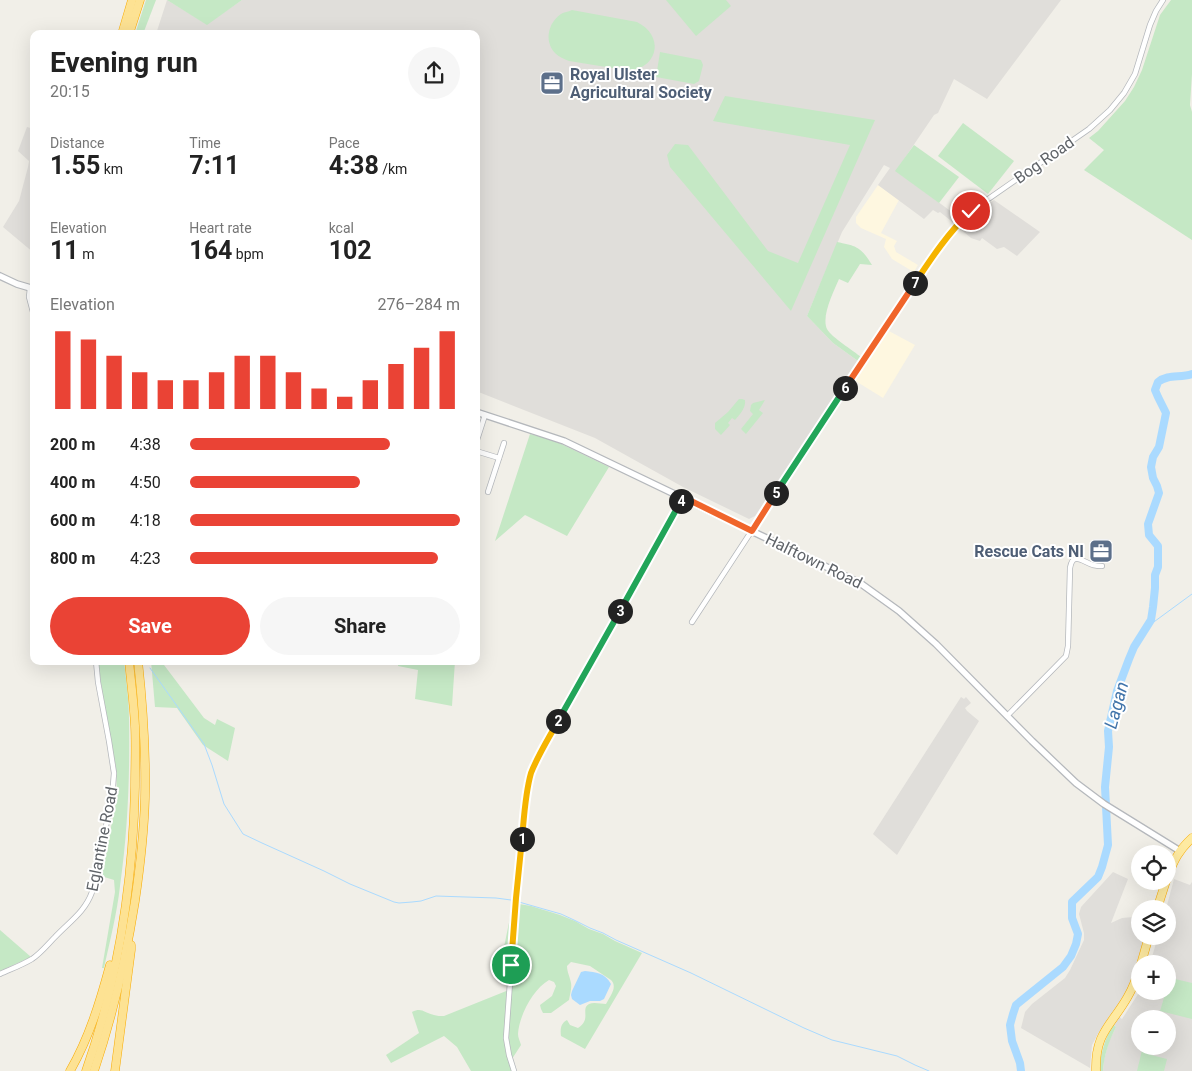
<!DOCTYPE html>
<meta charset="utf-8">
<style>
body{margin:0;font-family:Roboto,sans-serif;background:#f6f6f6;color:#222;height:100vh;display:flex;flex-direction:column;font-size:19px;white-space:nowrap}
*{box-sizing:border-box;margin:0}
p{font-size:16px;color:#767676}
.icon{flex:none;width:28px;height:28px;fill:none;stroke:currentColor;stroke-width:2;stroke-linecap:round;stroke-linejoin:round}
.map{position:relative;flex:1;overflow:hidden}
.sheet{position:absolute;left:30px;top:30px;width:450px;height:635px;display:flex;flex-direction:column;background:#fff;border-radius:10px;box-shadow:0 5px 20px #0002}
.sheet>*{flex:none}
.fabs{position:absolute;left:1131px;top:845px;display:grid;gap:10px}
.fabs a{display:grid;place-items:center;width:45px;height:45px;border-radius:50%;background:#fff;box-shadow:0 5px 20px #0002;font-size:25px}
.pin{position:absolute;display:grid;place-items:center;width:42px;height:42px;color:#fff;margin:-21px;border:2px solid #fff;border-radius:50%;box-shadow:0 1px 5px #0007}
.km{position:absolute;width:25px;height:25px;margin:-12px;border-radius:50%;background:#222;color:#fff;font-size:14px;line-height:25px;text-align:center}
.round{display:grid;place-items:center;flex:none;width:52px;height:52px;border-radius:26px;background:#f6f6f6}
.overview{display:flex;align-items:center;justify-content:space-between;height:85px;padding:0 20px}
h1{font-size:28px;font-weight:700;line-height:38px}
.stats{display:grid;grid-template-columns:repeat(3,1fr);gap:8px;height:85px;padding:5px 20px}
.stats div{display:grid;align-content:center}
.stats b{font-size:25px;font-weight:700}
.stats small{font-size:14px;font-weight:400}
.stats p{font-size:14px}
.chart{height:140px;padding:10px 20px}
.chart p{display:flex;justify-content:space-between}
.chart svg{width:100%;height:90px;margin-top:5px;stroke:#ea4335;stroke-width:6}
.button{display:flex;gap:10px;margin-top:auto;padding:10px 20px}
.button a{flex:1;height:58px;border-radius:30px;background:#ea4335;color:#fff;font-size:20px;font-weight:700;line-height:58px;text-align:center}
.button a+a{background:#f6f6f6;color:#222}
ul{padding:0 20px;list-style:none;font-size:16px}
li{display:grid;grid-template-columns:80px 60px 1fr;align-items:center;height:38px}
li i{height:12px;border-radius:6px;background:#ea4335}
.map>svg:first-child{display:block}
.commercial{fill:#fef7e0}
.industrial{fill:#e0deda;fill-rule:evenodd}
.green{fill:#c5e8c5}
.water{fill:#aadaff}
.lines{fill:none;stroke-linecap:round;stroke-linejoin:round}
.stream{stroke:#aadaff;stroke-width:1}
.river{stroke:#aadaff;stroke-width:8}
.minor-casing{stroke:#b5b8bc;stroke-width:6}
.tertiary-casing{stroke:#b5b8bc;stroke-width:8}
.trunk-casing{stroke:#f9ab00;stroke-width:9}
.motorway-casing{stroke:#f9ab00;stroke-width:9}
.minor{stroke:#fff;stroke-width:4.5}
.tertiary{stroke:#fff;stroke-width:5.5}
.trunk{stroke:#feeaa1;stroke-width:8}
.motorway{stroke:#fde293;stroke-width:8}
.split-1-casing{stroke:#fff;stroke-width:10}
.split-2-casing{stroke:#fff;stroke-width:10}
.split-3-casing{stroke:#fff;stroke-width:10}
.split-4-casing{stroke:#fff;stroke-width:10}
.split-5-casing{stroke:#fff;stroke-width:10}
.split-6-casing{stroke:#fff;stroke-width:10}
.split-7-casing{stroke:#fff;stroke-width:10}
.split-8-casing{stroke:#fff;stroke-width:10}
.split-1{stroke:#f5b400;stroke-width:6}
.split-2{stroke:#f5b400;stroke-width:6}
.split-3{stroke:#22a559;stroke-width:6}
.split-4{stroke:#22a559;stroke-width:6}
.split-5{stroke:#f0652b;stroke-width:6}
.split-6{stroke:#22a559;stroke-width:6}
.split-7{stroke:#f0652b;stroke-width:6}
.split-8{stroke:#f5b400;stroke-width:6}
.labels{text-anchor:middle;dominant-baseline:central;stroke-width:4;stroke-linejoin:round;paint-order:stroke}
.service-label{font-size:16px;font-weight:bold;fill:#4e5e75;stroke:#fff;text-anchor:start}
.street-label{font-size:16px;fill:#5f6368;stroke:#fff}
.water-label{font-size:18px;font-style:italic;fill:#4174aa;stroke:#fff}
</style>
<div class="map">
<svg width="1192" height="1071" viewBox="0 0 1192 1071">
<rect width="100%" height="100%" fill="#f1efe8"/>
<!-- commercial -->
<g class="commercial">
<polygon points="878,185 899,200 881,233 897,241 894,246 896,252 918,265 915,270 917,274 892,259 884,247 886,239 861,228 856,223 856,217"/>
<polygon points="887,330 915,345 883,398 854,380"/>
</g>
<!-- industrial -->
<g class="industrial">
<polygon points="167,0 207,24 242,0 1061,0 987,99 954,79 938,113 934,115 896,171 960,218 955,224 940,212 938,213 933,210 924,219 878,185 890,168 884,165 842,232 807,316 833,343 858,361 755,516 749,519 683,487 595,438 476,391 476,34 156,34"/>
<polygon points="27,127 34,129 34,253 3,227 19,201 28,167 29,161 18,151"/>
<polygon points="994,200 1040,232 1017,256 1004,247 997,249 982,238 980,241 971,238 958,227 973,214"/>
<polygon points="961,697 964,699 966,697 971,703 965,708 967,711 979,721 897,855 873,834"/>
<polygon points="1113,872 1128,879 1111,923 1122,918 1133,917 1140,919 1140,936 1146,936 1132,985 1099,1032 1092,1045 1090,1068 1021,1028 1025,1012 1032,1004 1065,978 1070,970 1084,940 1084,933 1079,914 1081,907"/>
<path d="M1174 879 1190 885 1192 882V1071H1103L1104 1060 1109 1041 1116 1027 1113 1024 1118 1016 1122 1019 1140 991H1168V964H1150L1158 936H1168V909H1166ZM1140 1019H1168V1046H1140Z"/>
</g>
<!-- green -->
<g class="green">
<polygon points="146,0 156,0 143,34 135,34"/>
<polygon points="167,0 242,0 207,25"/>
<polygon points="666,0 726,0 731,6 696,36"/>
<polygon points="1171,0 1192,0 1192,74 1190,105 1192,112 1192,240 1084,170 1104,150 1089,138 1098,131 1125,101 1134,87 1142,70 1160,15"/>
<path d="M572 10 637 22C663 35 660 65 631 71L569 61C564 59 559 57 555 53 544 41 548 23 561 14 564 12 568 12 572 10Z"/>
<polygon points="660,52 701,60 703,65 699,81 694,84 656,77"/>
<polygon points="725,96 875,120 791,311 670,167 667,155 675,144 688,145 768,251 798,263 850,145 713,121"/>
<polygon points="963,123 1014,161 988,194 938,156"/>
<polygon points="914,145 959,177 939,203 895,171"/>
<path d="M837 242C857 246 861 247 872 265L860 264 848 283 839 279C834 291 821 316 827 329 831 337 854 351 861 357L858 361 833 343 807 316Z"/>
<path d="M739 399H742L745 400C746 408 740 414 735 420L732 418 728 423 730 425 721 435 715 429V423L728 412Z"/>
<polygon points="765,400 759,410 763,413 746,434 741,429 753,414 750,411 751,405 753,403"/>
<polygon points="530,434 553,440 609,467 567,536 525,515 495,541"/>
<path d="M98 661H124C126 680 129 699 129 718 130 774 128 830 120 886 117 913 110 941 104 968H102L115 892 114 880 101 876 117 798 116 767 105 712Z"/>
<polygon points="151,661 161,661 204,718 215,725 217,719 235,728 228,761 203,745 177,708 155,707"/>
<polygon points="399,661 455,661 452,706 415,699 418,670 398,666"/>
<path d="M513 903 531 906 560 915 575 921 589 929 603 934 615 941 642 953 585 1049 561 1036C560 1029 561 1023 567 1020L570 1025 578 1028C592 1019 580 1009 589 1004 594 1002 601 1004 606 1004 610 996 618 987 611 980L590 966 571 962 567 966C567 972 570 977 571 983 572 988 570 994 569 1000L551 1013H543L541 1009 540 1005 552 996 556 986 554 982 549 980C533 989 519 1016 518 1034 518 1038 520 1041 521 1045L510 1062 511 1071H471L457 1047 444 1036 391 1063 386 1055 419 1033 412 1012C422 1007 424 1013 434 1015 437 1016 440 1016 444 1016L511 989 510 955 503 952Z"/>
<polygon points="0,930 31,957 0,971"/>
<polygon points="1171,979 1175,979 1192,983 1192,1019 1160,1011 1166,991 1168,991 1168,984"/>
<path d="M1113 1024 1116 1027C1109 1041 1104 1055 1103 1071H1099C1101 1053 1104 1041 1113 1024Z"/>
<polygon points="1143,1046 1146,1046 1151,1055 1167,1059 1164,1071 1137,1071"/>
</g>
<!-- water -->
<path class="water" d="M585 971C596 972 605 973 611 984L604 999 600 1001H590L580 1005 572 999 571 995 572 991 581 972Z"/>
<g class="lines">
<!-- stream -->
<g class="stream">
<polyline points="1147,627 1192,594"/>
<polyline points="150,668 204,744 212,765 224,804 243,834 262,843 324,871 350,884 394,902 399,903 412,902 421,901 436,896 496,898 511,900"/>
<polyline points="519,902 561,914 574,920 590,928 603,933 616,940 691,973 804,1028 832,1040 897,1056 915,1065 929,1071"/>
</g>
<!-- river -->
<path class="river" d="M1021 1071 1020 1063 1012 1041 1010 1025 1013 1014 1016 1005 1063 967 1071 956 1076 944 1078 934 1072 918V902L1098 877 1102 867 1108 845 1105 787 1109 747 1108 731 1117 691 1129 659 1134 647 1151 620 1153 607 1155 588V575L1158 567V546L1149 535 1148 524 1159 493 1157 486 1153 478 1151 467 1153 457 1159 447 1166 413 1158 397 1155 390 1158 382C1168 374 1180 378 1192 374"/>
<!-- minor casing -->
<g class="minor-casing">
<g id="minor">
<polyline points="30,288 29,297 34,316"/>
<polyline points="476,443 485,415"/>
<polyline points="476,451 499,458"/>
<polyline points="488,492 504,443"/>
<path d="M692 622 912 286C930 260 948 233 971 211L1089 129 1110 110 1124 93 1135 74 1150 25 1156 11 1163 0"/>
<path d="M1007 716 1066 656 1068 646 1070 568C1073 551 1083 562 1093 565 1097 566 1098 566 1102 566"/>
<path d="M0 974C11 969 22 965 32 959 41 953 48 944 55 937 69 922 85 912 92 892L112 798 114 773 109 741 98 682 96 661"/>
<polyline points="514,1071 509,1055 506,1038 516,899 528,789 532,772 544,746 683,497"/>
</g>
</g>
<!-- tertiary casing -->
<g class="tertiary-casing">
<g id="tertiary">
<polyline points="0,276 17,284 34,289"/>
<polyline points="476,412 564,441 860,583 899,611 936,644 1032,741 1076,783 1104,804 1180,851"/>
</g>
</g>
<!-- trunk casing -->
<g class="trunk-casing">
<g id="trunk">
<path d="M1168 876C1174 860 1179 850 1192 838"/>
<polyline points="1157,909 1166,881"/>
<polyline points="1141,964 1149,936"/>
<path d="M1096 1071C1095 1033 1110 1027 1127 998 1133 988 1137 977 1140 966"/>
</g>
</g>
<!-- motorway casing -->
<g class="motorway-casing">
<g id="motorway">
<polyline points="122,34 132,0"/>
<polyline points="129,34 140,0"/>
<path d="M70 1071C89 1038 100 1002 110 965"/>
<path d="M86 1071C118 980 133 883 135 787 135 766 136 746 135 726 134 704 131 683 129 661"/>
<path d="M94 1071C113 1015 126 958 135 901 140 867 144 832 145 798 146 752 143 707 138 661"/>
<polyline points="115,1071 131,950 131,945"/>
</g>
</g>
<!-- minor -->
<use href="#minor" class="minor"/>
<!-- tertiary -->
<use href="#tertiary" class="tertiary"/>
<!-- trunk -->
<use href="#trunk" class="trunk"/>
<!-- motorway -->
<use href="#motorway" class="motorway"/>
</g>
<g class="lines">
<!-- split-1 casing -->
<g class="split-1-casing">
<polyline id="split-1" points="511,965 516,898 522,839"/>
</g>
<!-- split-2 casing -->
<g class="split-2-casing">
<path id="split-2" d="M522 839C524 818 525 794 531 773 538 755 549 738 558 721"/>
</g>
<!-- split-3 casing -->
<g class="split-3-casing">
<polyline id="split-3" points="558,721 620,611"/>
</g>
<!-- split-4 casing -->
<g class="split-4-casing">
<polyline id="split-4" points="620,611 681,501"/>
</g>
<!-- split-5 casing -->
<g class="split-5-casing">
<polyline id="split-5" points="681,501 683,497 752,531 776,493"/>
</g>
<!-- split-6 casing -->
<g class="split-6-casing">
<polyline id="split-6" points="776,493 845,388"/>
</g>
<!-- split-7 casing -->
<g class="split-7-casing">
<polyline id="split-7" points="845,388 915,283"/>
</g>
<!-- split-8 casing -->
<g class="split-8-casing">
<path id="split-8" d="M915 283C932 257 949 232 971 211"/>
</g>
<!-- split-1 -->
<use href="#split-1" class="split-1"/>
<!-- split-2 -->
<use href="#split-2" class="split-2"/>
<!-- split-3 -->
<use href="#split-3" class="split-3"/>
<!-- split-4 -->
<use href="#split-4" class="split-4"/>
<!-- split-5 -->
<use href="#split-5" class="split-5"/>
<!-- split-6 -->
<use href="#split-6" class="split-6"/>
<!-- split-7 -->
<use href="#split-7" class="split-7"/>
<!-- split-8 -->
<use href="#split-8" class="split-8"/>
</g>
<!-- icons -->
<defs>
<g id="office-square" transform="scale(1.25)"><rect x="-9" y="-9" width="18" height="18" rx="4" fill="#5c6f8a" stroke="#fff"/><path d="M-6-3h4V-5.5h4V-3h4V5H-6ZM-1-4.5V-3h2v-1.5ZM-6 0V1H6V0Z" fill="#fff"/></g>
</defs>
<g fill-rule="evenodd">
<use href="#office-square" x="552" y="83"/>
<use href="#office-square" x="1101" y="551"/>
</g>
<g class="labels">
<!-- service labels -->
<g class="service-label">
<text x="570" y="74">Royal Ulster<tspan x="570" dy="18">Agricultural Society</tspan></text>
<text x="1084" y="551" text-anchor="end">Rescue Cats NI</text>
</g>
<!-- street labels -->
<g class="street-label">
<text transform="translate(1044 160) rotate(-35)">Bog Road</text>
<text transform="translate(814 561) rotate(26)">Halftown Road</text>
<text transform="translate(102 839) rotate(-79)">Eglantine Road</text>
</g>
<!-- water labels -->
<g class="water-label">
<text transform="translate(1116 705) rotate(-75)">Lagan</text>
</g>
</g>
</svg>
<div class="fabs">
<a><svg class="icon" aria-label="locate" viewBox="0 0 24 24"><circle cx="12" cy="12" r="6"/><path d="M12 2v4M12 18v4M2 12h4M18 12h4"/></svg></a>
<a><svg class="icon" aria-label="layers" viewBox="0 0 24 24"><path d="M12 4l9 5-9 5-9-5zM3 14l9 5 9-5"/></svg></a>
<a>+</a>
<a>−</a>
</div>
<div class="pin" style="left:511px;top:965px;background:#1e9e55"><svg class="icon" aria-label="arrive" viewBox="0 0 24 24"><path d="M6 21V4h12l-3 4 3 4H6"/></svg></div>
<div class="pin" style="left:971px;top:211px;background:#d93025"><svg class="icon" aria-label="check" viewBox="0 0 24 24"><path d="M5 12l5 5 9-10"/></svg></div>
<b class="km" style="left:522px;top:839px">1</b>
<b class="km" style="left:558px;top:721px">2</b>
<b class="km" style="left:620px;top:611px">3</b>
<b class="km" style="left:681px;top:501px">4</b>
<b class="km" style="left:776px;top:493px">5</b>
<b class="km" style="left:845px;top:388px">6</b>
<b class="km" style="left:915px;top:283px">7</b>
<section class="sheet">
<div class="overview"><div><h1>Evening run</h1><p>20:15</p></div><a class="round"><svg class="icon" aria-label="share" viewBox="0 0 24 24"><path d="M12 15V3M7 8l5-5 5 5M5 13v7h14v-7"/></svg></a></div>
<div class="stats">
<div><p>Distance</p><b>1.55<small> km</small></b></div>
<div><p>Time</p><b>7:11</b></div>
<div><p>Pace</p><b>4:38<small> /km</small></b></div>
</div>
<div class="stats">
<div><p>Elevation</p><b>11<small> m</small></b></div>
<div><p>Heart rate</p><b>164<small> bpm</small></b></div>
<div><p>kcal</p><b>102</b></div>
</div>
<div class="chart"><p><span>Elevation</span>276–284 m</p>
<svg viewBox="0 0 160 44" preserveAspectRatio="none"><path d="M5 44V6M15 44V10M25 44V18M35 44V26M45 44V30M55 44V30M65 44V26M75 44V18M85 44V18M95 44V26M105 44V34M115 44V38M125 44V30M135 44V22M145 44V14M155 44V6"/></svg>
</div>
<ul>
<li><b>200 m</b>4:38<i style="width:74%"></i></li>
<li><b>400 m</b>4:50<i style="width:63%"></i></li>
<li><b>600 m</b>4:18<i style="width:100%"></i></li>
<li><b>800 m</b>4:23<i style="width:92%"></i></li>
</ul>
<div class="button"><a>Save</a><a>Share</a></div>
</section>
</div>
